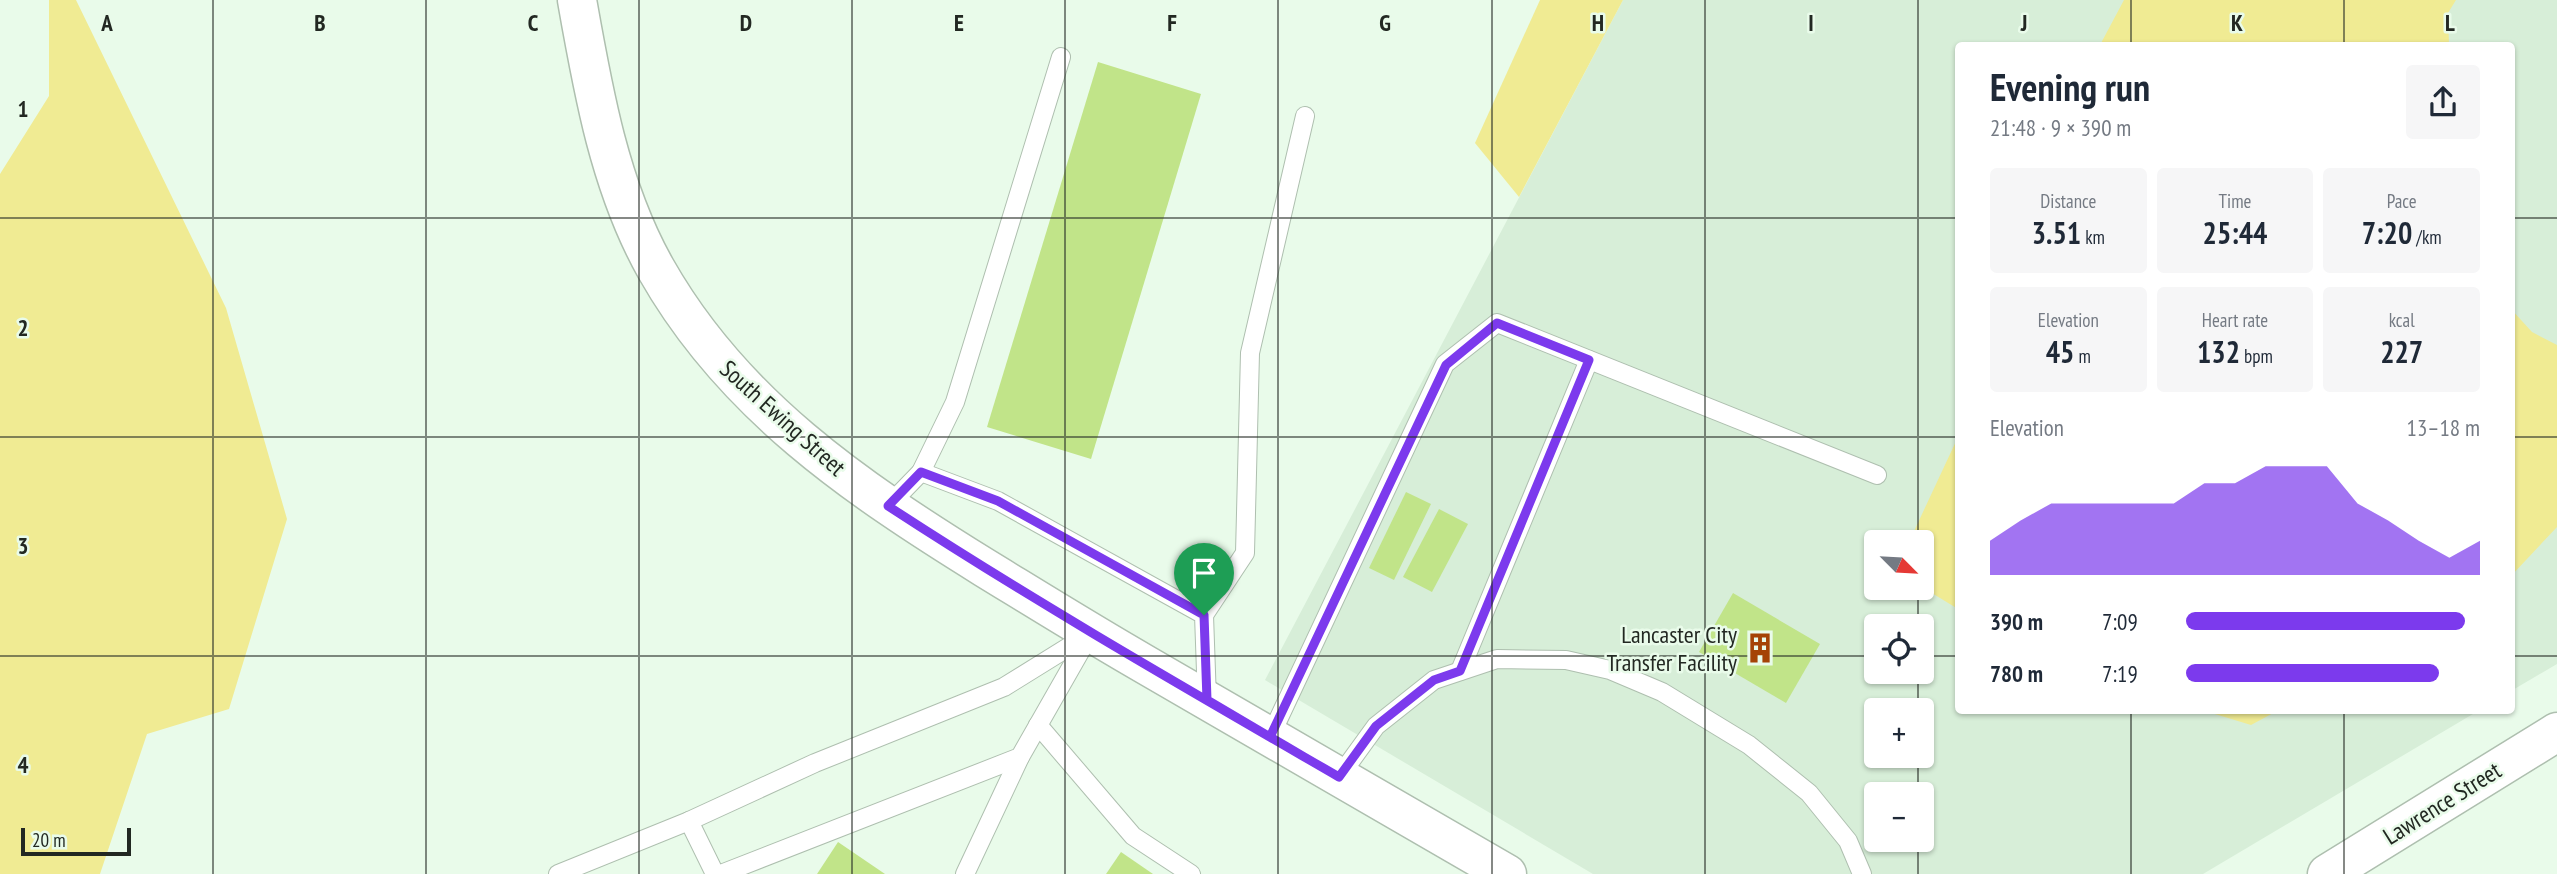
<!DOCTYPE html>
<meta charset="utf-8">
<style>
body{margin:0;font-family:"PT Sans Narrow",sans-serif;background:#f6f6f7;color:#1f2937;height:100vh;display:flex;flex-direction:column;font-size:26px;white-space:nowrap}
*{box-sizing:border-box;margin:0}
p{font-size:23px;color:#747a83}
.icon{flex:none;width:38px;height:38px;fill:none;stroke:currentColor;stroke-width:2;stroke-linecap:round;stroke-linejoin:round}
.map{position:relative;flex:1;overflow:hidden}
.sheet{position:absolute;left:1955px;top:42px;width:560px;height:672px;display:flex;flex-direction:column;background:#fff;border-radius:7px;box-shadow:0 2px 5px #0004}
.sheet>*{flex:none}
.needle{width:46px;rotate:114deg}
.tools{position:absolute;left:1864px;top:530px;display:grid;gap:14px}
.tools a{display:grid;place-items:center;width:70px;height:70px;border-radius:7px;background:#fff;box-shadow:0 2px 5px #0004;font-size:35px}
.scale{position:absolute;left:21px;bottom:18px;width:110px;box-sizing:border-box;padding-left:7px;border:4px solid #222822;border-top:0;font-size:19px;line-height:24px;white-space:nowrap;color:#222822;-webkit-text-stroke:5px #e9fbea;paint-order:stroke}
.pin{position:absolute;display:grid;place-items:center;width:60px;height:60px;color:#fff;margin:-72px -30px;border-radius:50% 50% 50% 0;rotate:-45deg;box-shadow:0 0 7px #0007}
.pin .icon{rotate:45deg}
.round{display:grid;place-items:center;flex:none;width:74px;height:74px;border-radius:7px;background:#f6f6f7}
.overview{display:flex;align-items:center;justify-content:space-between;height:119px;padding:0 35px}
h1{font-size:38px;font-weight:700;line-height:52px}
.metrics{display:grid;grid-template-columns:repeat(3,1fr);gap:10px;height:119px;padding:7px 35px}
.metrics div{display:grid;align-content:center;border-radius:7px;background:#f6f6f7;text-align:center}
.metrics b{font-size:30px;font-weight:700}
.metrics small{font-size:19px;font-weight:400}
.metrics p{font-size:19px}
.chart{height:196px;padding:14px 35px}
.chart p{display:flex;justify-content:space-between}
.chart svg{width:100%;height:126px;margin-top:7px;fill:#7c3aed;opacity:.7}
ul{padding:0 35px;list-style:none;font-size:23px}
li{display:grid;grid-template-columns:112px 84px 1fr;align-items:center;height:52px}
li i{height:18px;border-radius:9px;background:#7c3aed}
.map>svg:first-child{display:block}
.built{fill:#d7eed8;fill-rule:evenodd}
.green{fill:#f0eb93}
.building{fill:#c1e489}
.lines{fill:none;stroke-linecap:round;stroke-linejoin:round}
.lane-casing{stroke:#aebfaf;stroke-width:20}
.secondary-casing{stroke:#aebfaf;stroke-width:41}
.lane{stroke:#fff;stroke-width:18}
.secondary{stroke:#fff;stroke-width:38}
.route-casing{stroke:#fff;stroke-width:14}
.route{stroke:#7c3aed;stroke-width:9}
.grid{fill:none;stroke:#222822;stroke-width:2;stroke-opacity:0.55}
.labels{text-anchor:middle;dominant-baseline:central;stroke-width:5;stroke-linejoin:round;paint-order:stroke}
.street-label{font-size:24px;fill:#222822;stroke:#e9fbea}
.poi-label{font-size:24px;fill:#222822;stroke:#e9fbea;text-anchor:end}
.grid-label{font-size:23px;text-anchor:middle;font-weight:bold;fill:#222822;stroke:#e9fbea;stroke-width:5;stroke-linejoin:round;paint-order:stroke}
</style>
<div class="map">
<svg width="2557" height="874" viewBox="0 0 2557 874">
<rect width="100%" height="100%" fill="#e9fbea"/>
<!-- built -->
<path class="built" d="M1623 0H2557V664L2511 691V46H1958V710L2478 711 2203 874H1593L1265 680ZM1876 542H1922V588H1876ZM1876 626H1922V672H1876ZM1876 710H1922V756H1876ZM1876 794H1922V840H1876Z"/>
<!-- green -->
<g class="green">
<polygon points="49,0 76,0 226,308 287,519 229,709 147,734 100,874 0,874 0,174 49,96"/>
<polygon points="1540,0 1623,0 1519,197 1475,143"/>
<polygon points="2124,0 2456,0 2448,13 2449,45 2100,45"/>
<polygon points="2511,309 2532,332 2557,345 2557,527 2511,576"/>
<polygon points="1958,437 1958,609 1922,587 1922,542 1909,542"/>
<polygon points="2205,711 2277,711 2251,725"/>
</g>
<!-- building -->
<g class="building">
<polygon points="1098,62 1201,94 1091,459 987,427"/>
<polygon points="1406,492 1431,504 1394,580 1369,568"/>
<polygon points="1439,509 1468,524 1432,592 1403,577"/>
<polygon points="1733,593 1820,644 1786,703 1699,652"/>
<polygon points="838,842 885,874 817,874"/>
<polygon points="1121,852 1153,874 1106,874"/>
</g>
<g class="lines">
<!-- lane casing -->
<g class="lane-casing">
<g id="lane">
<polyline points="921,472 955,402 1061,57"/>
<polyline points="888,506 921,472 998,501 1204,615 1207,700"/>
<polyline points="1204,615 1245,553 1250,353 1305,116"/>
<polyline points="1460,671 1589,360"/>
<polyline points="1038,725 1133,836 1191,874"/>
<polyline points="1270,737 1445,364 1497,323 1877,475"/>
<polyline points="1339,777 1376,726 1434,680 1497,659 1566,660 1610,670 1662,692 1749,745 1809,793 1848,841 1862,874"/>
<polyline points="689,821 715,874"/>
<polyline points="558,874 689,821 815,763 1004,687 1091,633"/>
<polyline points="721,874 1020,757 1089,636"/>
<polyline points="965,874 1020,757"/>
</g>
</g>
<!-- secondary casing -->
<g class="secondary-casing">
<g id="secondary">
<path d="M577 0C593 91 610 188 656 269 733 405 856 488 985 568 1039 601 1092 634 1146 665 1266 735 1387 804 1507 874"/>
<polyline points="2327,874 2557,732"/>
</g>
</g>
<!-- lane -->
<use href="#lane" class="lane"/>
<!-- secondary -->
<use href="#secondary" class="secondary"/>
</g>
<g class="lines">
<!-- route casing -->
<g class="route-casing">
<path id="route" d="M1204 615 998 501 921 472 888 506C1035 602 1187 689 1339 777L1376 726 1434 680 1460 671 1589 360 1497 323 1446 365 1270 737 1207 700 1204 615"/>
</g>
<!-- route -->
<use href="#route" class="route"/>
</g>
<!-- grid -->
<path class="grid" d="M213 0V874M426 0V874M639 0V874M852 0V874M1065 0V874M1278 0V874M1492 0V874M1705 0V874M1918 0V542M2131 0V46M2344 0V46M0 218H1958M2511 218H2557M0 437H1958M2511 437H2557M1918 588V626M0 656H1876M1922 656H1958M2511 656H2557M1918 672V710M2131 710V874M2344 710V874M1918 756V794M1918 840V874"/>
<!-- icons -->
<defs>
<g id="building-bare" transform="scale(2.415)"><path d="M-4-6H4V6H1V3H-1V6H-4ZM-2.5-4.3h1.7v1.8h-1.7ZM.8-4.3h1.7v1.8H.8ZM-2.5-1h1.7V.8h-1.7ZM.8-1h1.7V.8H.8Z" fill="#a54306" stroke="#e9fbea" stroke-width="2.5" paint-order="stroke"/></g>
</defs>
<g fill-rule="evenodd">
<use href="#building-bare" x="1760" y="648"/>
</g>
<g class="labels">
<!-- street labels -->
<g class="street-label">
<text transform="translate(783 418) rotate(42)">South Ewing Street</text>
<text transform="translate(2442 803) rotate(-32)">Lawrence Street</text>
</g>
<!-- poi labels -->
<g class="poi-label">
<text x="1737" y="634">Lancaster City<tspan x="1737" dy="28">Transfer Facility</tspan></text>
</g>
</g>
<g class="grid-label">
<text x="107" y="31">A</text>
<text x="320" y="31">B</text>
<text x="533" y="31">C</text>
<text x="746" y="31">D</text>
<text x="959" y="31">E</text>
<text x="1172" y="31">F</text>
<text x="1385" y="31">G</text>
<text x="1598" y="31">H</text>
<text x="1811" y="31">I</text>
<text x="2024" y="31">J</text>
<text x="2237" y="31">K</text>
<text x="2450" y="31">L</text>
<text x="23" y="117">1</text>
<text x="23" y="336">2</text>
<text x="23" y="554">3</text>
<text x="23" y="773">4</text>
</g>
</svg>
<div class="tools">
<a><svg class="needle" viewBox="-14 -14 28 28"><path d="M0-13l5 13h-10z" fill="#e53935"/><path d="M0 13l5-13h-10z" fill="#747a83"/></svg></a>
<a><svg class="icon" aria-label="locate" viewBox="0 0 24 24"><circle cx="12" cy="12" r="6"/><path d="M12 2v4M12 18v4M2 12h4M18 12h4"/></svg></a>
<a>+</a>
<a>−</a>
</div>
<div class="scale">20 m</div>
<div class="pin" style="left:1204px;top:615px;background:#1e9e55"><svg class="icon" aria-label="arrive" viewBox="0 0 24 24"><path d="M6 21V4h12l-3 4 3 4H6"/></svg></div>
<section class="sheet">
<div class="overview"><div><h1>Evening run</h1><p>21:48 · 9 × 390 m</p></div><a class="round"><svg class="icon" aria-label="share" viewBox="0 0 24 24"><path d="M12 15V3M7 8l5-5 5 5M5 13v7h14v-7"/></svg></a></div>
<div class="metrics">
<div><p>Distance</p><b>3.51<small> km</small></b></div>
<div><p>Time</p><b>25:44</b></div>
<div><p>Pace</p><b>7:20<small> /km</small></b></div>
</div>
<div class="metrics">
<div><p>Elevation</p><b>45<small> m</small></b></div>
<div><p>Heart rate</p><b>132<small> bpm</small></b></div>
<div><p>kcal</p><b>227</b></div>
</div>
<div class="chart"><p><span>Elevation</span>13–18 m</p>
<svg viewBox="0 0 160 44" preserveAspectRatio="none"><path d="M0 44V32L10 25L20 19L30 19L40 19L50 19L60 19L70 12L80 12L90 6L100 6L110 6L120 19L130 25L140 32L150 38L160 32V44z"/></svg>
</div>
<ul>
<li><b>390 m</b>7:09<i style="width:95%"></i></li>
<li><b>780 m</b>7:19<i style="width:86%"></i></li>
</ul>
</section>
</div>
